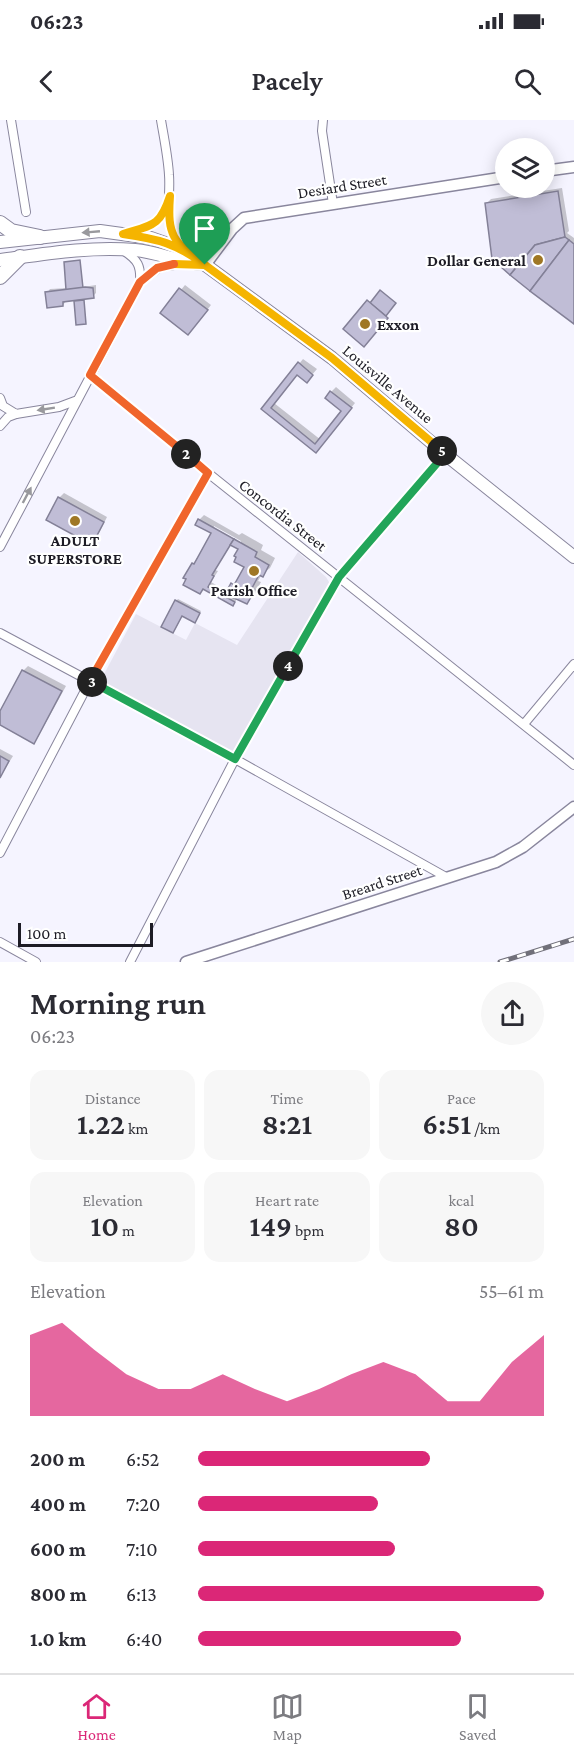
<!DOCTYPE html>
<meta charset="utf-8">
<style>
body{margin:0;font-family:"Crimson Pro",serif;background:#f7f7f7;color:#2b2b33;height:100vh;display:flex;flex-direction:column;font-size:22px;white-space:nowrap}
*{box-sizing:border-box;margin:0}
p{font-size:20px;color:#7c7c81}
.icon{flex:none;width:33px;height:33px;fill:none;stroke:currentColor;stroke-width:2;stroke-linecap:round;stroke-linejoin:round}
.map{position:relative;height:842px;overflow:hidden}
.sheet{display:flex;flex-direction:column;background:#fff;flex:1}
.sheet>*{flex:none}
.tools{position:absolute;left:495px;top:18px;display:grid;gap:12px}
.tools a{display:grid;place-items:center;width:60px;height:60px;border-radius:50%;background:#fff;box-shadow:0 3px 15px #0003;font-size:30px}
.scale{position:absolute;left:18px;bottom:15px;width:135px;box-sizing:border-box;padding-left:6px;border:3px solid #1d1c25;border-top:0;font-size:16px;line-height:21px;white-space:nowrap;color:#1d1c25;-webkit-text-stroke:4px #fff;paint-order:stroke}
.pin{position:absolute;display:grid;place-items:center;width:51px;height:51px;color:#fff;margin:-62px -26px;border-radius:50% 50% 50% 0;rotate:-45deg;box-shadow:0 0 6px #0007}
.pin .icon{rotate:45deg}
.km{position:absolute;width:30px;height:30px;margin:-15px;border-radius:50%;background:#222;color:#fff;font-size:16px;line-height:30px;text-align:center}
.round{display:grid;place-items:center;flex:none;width:63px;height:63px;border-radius:32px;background:#f7f7f7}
.summary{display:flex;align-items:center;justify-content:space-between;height:102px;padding:0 30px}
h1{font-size:33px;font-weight:600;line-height:45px}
.figures{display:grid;grid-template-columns:repeat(3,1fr);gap:9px;height:102px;padding:6px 30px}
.figures div{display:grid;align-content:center;border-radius:15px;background:#f7f7f7;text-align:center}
.figures b{font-size:30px;font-weight:600}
.figures small{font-size:16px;font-weight:400}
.figures p{font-size:16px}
.chart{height:168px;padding:12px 30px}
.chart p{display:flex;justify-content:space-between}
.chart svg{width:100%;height:108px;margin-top:6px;fill:#db2777;opacity:.7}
ul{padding:0 30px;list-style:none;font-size:20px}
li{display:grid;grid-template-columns:96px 72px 1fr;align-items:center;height:45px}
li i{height:15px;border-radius:8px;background:#db2777}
.status{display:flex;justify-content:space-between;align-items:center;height:42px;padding:0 30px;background:#fff;direction:ltr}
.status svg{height:16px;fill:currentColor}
header{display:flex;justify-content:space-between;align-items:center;height:78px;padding:0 30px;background:#fff;font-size:27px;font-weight:600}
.dock{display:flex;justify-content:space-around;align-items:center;height:84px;border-top:2px solid #e1e1e2;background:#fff;font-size:16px;color:#7c7c81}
.dock a{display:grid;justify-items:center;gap:3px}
.dock .on{color:#db2777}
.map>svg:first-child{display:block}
.built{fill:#e6e4f1}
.shadow{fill:#0003;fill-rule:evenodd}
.building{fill:#c0bdd6;stroke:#838097;stroke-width:1.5}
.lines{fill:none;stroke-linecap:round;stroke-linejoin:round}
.street-casing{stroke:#89869d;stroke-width:10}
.secondary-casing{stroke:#89869d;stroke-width:13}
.primary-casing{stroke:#89869d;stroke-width:14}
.highway-casing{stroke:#89869d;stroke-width:16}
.street{stroke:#fff;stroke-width:8}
.secondary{stroke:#fff;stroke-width:10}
.primary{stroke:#fff;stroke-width:12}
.highway{stroke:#fff;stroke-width:14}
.rail-casing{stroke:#71707a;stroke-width:5}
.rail{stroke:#fff;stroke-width:3;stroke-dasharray:9;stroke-linecap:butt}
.oneway{fill:#99999d}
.split-1-casing{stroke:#fff;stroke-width:12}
.split-2-casing{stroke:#fff;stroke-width:12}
.split-3-casing{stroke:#fff;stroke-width:12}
.split-4-casing{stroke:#fff;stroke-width:12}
.split-5-casing{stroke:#fff;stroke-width:12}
.split-6-casing{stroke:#fff;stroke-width:12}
.split-1{stroke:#f5b400;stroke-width:8}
.split-2{stroke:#f0652b;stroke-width:8}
.split-3{stroke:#f0652b;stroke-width:8}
.split-4{stroke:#22a559;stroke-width:8}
.split-5{stroke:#22a559;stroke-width:8}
.split-6{stroke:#f5b400;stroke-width:8}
.poi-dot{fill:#9f7725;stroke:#fff;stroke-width:2}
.labels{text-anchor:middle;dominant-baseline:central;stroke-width:4.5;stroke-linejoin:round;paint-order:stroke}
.street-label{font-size:16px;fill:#1d1c25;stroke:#fff}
.poi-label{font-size:16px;font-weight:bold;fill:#1d1c25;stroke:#fff}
</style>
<div class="status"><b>06:23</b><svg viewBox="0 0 49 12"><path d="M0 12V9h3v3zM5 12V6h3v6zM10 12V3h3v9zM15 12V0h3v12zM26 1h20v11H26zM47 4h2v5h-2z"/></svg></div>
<header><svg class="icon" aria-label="back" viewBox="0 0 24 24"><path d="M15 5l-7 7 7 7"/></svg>Pacely<svg class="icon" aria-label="search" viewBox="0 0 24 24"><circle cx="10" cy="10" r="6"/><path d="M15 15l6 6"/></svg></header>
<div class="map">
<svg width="574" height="842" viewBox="0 0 574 842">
<rect width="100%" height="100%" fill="#f5f4ff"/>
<!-- built -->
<polygon class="built" points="298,432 326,457 329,462 329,466 238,629 233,632 227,632 104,566 102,563 102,558 136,494 186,520 195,503 237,525"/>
<!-- shadow -->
<g class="shadow">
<polygon points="562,68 569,111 567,113 574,118 574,202 487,83 491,79"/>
<polygon points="80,141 83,167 96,165 96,173 93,176 83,178 85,202 76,182 79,178 66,181 63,185 47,173 50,169 68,168 65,142"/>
<polygon points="185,165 211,185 192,209 162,193"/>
<polygon points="303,239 317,249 311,256 298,254 274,283 321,320 343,291 327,278 331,272 336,267 355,283 316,331 263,288"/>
<polygon points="64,373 107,397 96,419 92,423 59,378"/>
<path d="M204 395 239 415 242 413 263 425 261 430 275 438 270 448 262 454 258 461 261 462 254 475 247 482 238 478 233 484 204 468 193 444 213 413 199 400ZM214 406 241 421 240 424 214 410ZM231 423 240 428 246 447 228 472 211 462 218 451 215 450Z"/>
<polygon points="178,479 201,491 196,499 183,495 175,510 176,481"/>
<polygon points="28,546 66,566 38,617 34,622 0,604 0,594 23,551"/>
<polygon points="0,629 13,636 0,657"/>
</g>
<!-- building -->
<g class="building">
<polygon points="558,71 565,117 535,125 510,155 492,139 485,83"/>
<polygon points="565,117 569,120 530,171 510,155 535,125"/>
<polygon points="569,120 574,124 574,204 530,171"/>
<polygon points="80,140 83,168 66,170 64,142"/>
<polygon points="85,167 93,168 94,178 63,182 63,186 47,188 45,172"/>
<polygon points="179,168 208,190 188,215 160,193"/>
<polygon points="380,170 396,183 386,196 370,183"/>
<polygon points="84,180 86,204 76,205 74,181"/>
<polygon points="367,180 388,198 364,227 343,209"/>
<polygon points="298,242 313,255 307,263 297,255 271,288 315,324 341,291 325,278 330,271 352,288 316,333 261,289"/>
<polygon points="58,377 104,402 92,425 46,400"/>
<polygon points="198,399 234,419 212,455 214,456 208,467 235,482 233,486 203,469 200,474 183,465 186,459 183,458 192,443 194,444 211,413 195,405"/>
<polygon points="234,419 257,432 255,437 269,445 263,457 259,455 252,468 255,470 247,484 225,474 231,463 234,465 244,447 234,442 236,437 234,436 238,429 230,425"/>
<polygon points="175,480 200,493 195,503 182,496 173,513 161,507"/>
<polygon points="22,550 62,571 34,624 0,605 0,591"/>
<polygon points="0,636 9,641 0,658"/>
</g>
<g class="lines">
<!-- street casing -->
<g class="street-casing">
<g id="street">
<polyline points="11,0 26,92"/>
<path d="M161 0C164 18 168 37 169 55 171 80 162 106 181 126"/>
<polyline points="323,0 322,11 333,84"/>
<path d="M127 113C145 108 160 105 166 86"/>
<path d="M124 131C138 140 141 146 140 162"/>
<polyline points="90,254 208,353 574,645"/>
<polyline points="0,278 3,286 16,294 59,287 75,281"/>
<polyline points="0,306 8,297 16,294"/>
<polyline points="0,427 140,162 160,147 181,144"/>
<polyline points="0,513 235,639 446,757"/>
<polyline points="524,604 574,544"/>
<polyline points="0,733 90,561 208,353"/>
<polyline points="0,822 36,842"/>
<polyline points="130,842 235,639 339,457 445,334"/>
</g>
</g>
<!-- secondary casing -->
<g class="secondary-casing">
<g id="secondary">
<polyline points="544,51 574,47"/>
<polyline points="205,145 232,109 244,98 506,57"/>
<polyline points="186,842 496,742 523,727 574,687"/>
</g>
</g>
<!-- primary casing -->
<g class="primary-casing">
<g id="primary">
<polyline points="0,122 100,111 151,118 185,130 332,238 445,334 574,437"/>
<path d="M0 140C44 134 90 126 135 130 159 132 180 143 204 144"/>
</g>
</g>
<!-- highway casing -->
<g class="highway-casing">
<g id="highway">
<polyline points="0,103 11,111 40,117"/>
<polyline points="0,157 20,137"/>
</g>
</g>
<!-- street -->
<use href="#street" class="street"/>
<!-- secondary -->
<use href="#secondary" class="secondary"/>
<!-- primary -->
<use href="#primary" class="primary"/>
<!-- highway -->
<use href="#highway" class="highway"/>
<!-- rail casing -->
<g class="rail-casing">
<polyline id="rail" points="500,842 574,819"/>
</g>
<!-- rail -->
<use href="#rail" class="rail"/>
</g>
<!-- one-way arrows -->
<defs><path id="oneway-solid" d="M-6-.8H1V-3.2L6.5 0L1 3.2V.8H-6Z" transform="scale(1.5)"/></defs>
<g class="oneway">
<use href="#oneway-solid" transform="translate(91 112) rotate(175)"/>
<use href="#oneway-solid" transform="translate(46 289) rotate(171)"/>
<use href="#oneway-solid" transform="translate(27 375) rotate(-62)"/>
</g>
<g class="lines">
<!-- split-1 casing -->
<g class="split-1-casing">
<path id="split-1" d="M174 144 205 145C173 121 167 117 170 76 160 107 152 105 123 114 158 119 176 123 205 145"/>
</g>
<!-- split-2 casing -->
<g class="split-2-casing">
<polyline id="split-2" points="174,144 157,148 140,162 90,255 186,334"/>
</g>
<!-- split-3 casing -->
<g class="split-3-casing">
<polyline id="split-3" points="92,562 90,561 208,353 186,334"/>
</g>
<!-- split-4 casing -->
<g class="split-4-casing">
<polyline id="split-4" points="92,562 235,639 288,546"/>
</g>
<!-- split-5 casing -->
<g class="split-5-casing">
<polyline id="split-5" points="288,546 339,457 445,334 442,331"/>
</g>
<!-- split-6 casing -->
<g class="split-6-casing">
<polyline id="split-6" points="205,145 332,238 442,331"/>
</g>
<!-- split-1 -->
<use href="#split-1" class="split-1"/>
<!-- split-2 -->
<use href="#split-2" class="split-2"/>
<!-- split-3 -->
<use href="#split-3" class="split-3"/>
<!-- split-4 -->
<use href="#split-4" class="split-4"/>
<!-- split-5 -->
<use href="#split-5" class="split-5"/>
<!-- split-6 -->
<use href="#split-6" class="split-6"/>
</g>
<!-- markers -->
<g class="poi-dot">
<circle cx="538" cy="140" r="6"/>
<circle cx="365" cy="204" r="6"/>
<circle cx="75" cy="401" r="6"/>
<circle cx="254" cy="451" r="6"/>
</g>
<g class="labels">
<!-- street labels -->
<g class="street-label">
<text transform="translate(342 66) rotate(-9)">Desiard Street</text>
<text transform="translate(388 264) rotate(40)">Louisville Avenue</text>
<text transform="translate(283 395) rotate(38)">Concordia Street</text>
<text transform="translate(382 762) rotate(-18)">Breard Street</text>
</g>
<!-- poi labels -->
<g class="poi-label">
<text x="526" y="140" text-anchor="end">Dollar General</text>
<text x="377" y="204" text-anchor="start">Exxon</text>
<text x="75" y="420">ADULT<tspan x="75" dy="18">SUPERSTORE</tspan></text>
<text x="254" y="470">Parish Office</text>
</g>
</g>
</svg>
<div class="tools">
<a><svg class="icon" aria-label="layers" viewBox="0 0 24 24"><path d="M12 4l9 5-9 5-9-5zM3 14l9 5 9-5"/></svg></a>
</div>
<div class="scale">100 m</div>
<div class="pin" style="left:205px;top:145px;background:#1e9e55"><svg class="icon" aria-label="arrive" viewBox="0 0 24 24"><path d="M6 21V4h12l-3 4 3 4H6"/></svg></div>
<b class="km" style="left:186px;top:334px">2</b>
<b class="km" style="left:92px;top:562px">3</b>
<b class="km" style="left:288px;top:546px">4</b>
<b class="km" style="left:442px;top:331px">5</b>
</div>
<section class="sheet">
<div class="summary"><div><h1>Morning run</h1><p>06:23</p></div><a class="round"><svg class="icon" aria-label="share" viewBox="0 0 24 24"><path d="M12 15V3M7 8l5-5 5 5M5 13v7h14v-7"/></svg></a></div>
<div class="figures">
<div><p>Distance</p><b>1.22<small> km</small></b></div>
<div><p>Time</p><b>8:21</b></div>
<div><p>Pace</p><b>6:51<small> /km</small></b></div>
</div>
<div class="figures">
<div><p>Elevation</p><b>10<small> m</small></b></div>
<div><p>Heart rate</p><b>149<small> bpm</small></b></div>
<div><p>kcal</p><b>80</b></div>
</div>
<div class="chart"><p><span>Elevation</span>55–61 m</p>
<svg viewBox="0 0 160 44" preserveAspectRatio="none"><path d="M0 44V11L10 6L20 17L30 27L40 33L50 33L60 27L70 33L80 38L90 33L100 27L110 22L120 27L130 38L140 38L150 22L160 11V44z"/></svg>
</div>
<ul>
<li><b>200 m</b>6:52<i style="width:67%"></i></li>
<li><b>400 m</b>7:20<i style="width:52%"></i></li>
<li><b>600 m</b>7:10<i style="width:57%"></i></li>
<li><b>800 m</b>6:13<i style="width:100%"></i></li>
<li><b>1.0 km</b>6:40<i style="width:76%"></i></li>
</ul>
</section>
<nav class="dock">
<a class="on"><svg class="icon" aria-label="home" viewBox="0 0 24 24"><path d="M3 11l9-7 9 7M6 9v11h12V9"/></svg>Home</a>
<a><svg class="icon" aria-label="map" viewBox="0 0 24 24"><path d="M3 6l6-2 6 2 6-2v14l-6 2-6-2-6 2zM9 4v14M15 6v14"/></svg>Map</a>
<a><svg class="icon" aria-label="saved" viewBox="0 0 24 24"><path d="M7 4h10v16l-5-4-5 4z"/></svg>Saved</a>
</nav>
